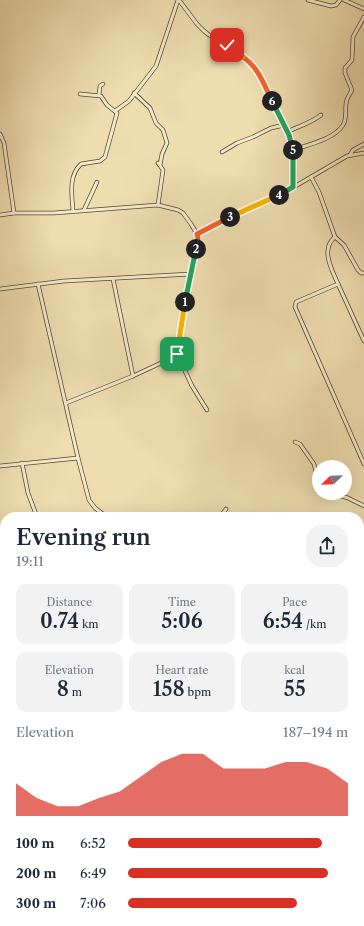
<!DOCTYPE html>
<meta charset="utf-8">
<style>
body{margin:0;font-family:"Libre Caslon Text",serif;background:#f2f2f3;color:#1f2937;height:100vh;display:flex;flex-direction:column;font-size:15px;white-space:nowrap}
*{box-sizing:border-box;margin:0}
p{font-size:13px;color:#747a83}
.icon{flex:none;width:22px;height:22px;fill:none;stroke:currentColor;stroke-width:2;stroke-linecap:round;stroke-linejoin:round}
.map{position:relative;flex:1;overflow:hidden}
.side{position:absolute;left:0px;top:512px;width:364px;height:414px;display:flex;flex-direction:column;background:#fff;border-radius:16px 16px 0 0;box-shadow:0 4px 16px #0002}
.side>*{flex:none}
.needle{width:26px;rotate:247deg}
.fabs{position:absolute;left:312px;top:460px;display:grid;gap:8px}
.fabs a{display:grid;place-items:center;width:40px;height:40px;border-radius:50%;background:#fff;box-shadow:0 4px 16px #0002;font-size:20px}
.pin{position:absolute;display:grid;place-items:center;width:34px;height:34px;color:#fff;margin:-17px;border-radius:8px;box-shadow:0 2px 6px #0006}
.km{position:absolute;width:20px;height:20px;margin:-10px;border-radius:50%;background:#222;color:#fff;font-size:11px;line-height:20px;text-align:center}
.round{display:grid;place-items:center;flex:none;width:42px;height:42px;border-radius:16px;background:#f2f2f3}
.summary{display:flex;align-items:center;justify-content:space-between;height:68px;padding:0 16px}
h1{font-size:22px;font-weight:600;line-height:30px}
.figures{display:grid;grid-template-columns:repeat(3,1fr);gap:6px;height:68px;padding:4px 16px}
.figures div{display:grid;align-content:center;border-radius:10px;background:#f2f2f3;text-align:center}
.figures b{font-size:20px;font-weight:600}
.figures small{font-size:11px;font-weight:400}
.figures p{font-size:11px}
.chart{height:112px;padding:8px 16px}
.chart p{display:flex;justify-content:space-between}
.chart svg{width:100%;height:72px;margin-top:4px;fill:#d93025;opacity:.7}
ul{padding:0 16px;list-style:none;font-size:13px}
li{display:grid;grid-template-columns:64px 48px 1fr;align-items:center;height:30px}
li i{height:10px;border-radius:5px;background:#d93025}
.map>svg:first-child{display:block}
.lines{fill:none;stroke-linecap:round;stroke-linejoin:round}
.street-casing{stroke:#534735;stroke-width:4.5}
.highway-casing{stroke:#1f150c;stroke-width:8}
.street{stroke:#f4e9cb;stroke-width:3}
.highway{stroke:#e7be78;stroke-width:6}
.split-1-casing{stroke:#fff;stroke-width:8}
.split-2-casing{stroke:#fff;stroke-width:8}
.split-3-casing{stroke:#fff;stroke-width:8}
.split-4-casing{stroke:#fff;stroke-width:8}
.split-5-casing{stroke:#fff;stroke-width:8}
.split-6-casing{stroke:#fff;stroke-width:8}
.split-7-casing{stroke:#fff;stroke-width:8}
.split-8-casing{stroke:#fff;stroke-width:8}
.split-1{stroke:#f5b400;stroke-width:5}
.split-2{stroke:#22a559;stroke-width:5}
.split-3{stroke:#f0652b;stroke-width:5}
.split-4{stroke:#f5b400;stroke-width:5}
.split-5{stroke:#22a559;stroke-width:5}
.split-6{stroke:#22a559;stroke-width:5}
.split-7{stroke:#f0652b;stroke-width:5}
.split-8{stroke:#f5b400;stroke-width:5}
</style>
<div class="map">
<svg width="364" height="926" viewBox="0 0 364 926">
<rect width="100%" height="100%" fill="#eeddaf"/>
<filter id="stains"><feTurbulence type="fractalNoise" baseFrequency=".005" numOctaves="4"/><feColorMatrix values="0 0 0 0 .2 0 0 0 0 .09 0 0 0 0 .02 0 0 0 .5 -.17"/></filter>
<radialGradient id="worn" r=".72"><stop offset=".6" stop-color="#630" stop-opacity="0"/><stop offset="1" stop-color="#630" stop-opacity=".3"/></radialGradient>
<g class="lines">
<!-- street casing -->
<g class="street-casing">
<g id="street">
<path d="M179 0 197 24 204 31 209 35 221 41 252 64 259 74 289 135C295 154 293 167 293 187"/>
<polyline points="308,0 331,6 336,5 340,0"/>
<polyline points="344,0 364,9"/>
<polyline points="134,93 150,108 156,123 163,130 167,143 162,154 160,165"/>
<polyline points="99,95 100,86 103,84"/>
<polyline points="115,111 129,101 156,66 178,0"/>
<path d="M287 132C299 126 311 123 321 115"/>
<polyline points="0,134 4,143 14,213"/>
<path d="M293 150C307 145 335 139 343 125 347 119 345 111 346 104 346 99 350 94 352 90L345 73V68L352 60 353 37 364 17"/>
<polyline points="222,152 237,143 253,137 271,128 280,126 283,122"/>
<polyline points="350,155 353,150 364,144"/>
<polyline points="311,177 319,192 335,237 344,245 358,270 361,273 364,273"/>
<polyline points="158,205 163,170 158,163"/>
<polyline points="84,210 97,182"/>
<path d="M73 211C72 195 68 176 81 164L100 161 105 157 117 113 107 105 101 96 80 94"/>
<polyline points="0,215 14,213 54,213 158,205 178,210 183,213 191,224 197,234 197,245 181,322 176,356 133,376 66,403"/>
<polyline points="197,234 241,211 287,191 347,156 364,153"/>
<path d="M335 237C320 249 332 270 338 284"/>
<polyline points="113,279 133,376"/>
<polyline points="38,284 78,458 89,500 95,508 107,517"/>
<polyline points="0,289 64,281 191,274"/>
<polyline points="364,341 338,284 296,302 295,307 364,464"/>
<polyline points="176,356 180,360 192,386 207,410"/>
<polyline points="295,442 300,444 314,464 319,484"/>
<polyline points="22,463 28,493 37,517"/>
<polyline points="0,466 78,458"/>
<polyline points="332,493 348,498 364,506"/>
<polyline points="220,517 226,509"/>
<polyline points="359,602 364,602"/>
<polyline points="0,682 5,681"/>
<polyline points="359,709 364,706"/>
<polyline points="359,829 364,829"/>
<polyline points="0,878 5,877"/>
<polyline points="359,897 364,896"/>
<polyline points="82,921 83,926"/>
<polyline points="244,921 247,926"/>
<polyline points="339,921 339,926"/>
<polyline points="39,926 39,921"/>
<polyline points="109,926 112,921"/>
<polyline points="186,926 190,921"/>
<polyline points="227,926 236,921"/>
</g>
</g>
<!-- highway casing -->
<g class="highway-casing">
<g id="highway">
<polyline points="359,780 364,777"/>
<polyline points="0,869 5,868"/>
</g>
</g>
<!-- street -->
<use href="#street" class="street"/>
<!-- highway -->
<use href="#highway" class="highway"/>
</g>
<g class="lines">
<!-- split-1 casing -->
<g class="split-1-casing">
<polyline id="split-1" points="177,354 185,302"/>
</g>
<!-- split-2 casing -->
<g class="split-2-casing">
<polyline id="split-2" points="185,302 196,249"/>
</g>
<!-- split-3 casing -->
<g class="split-3-casing">
<polyline id="split-3" points="196,249 198,238 197,234 230,217"/>
</g>
<!-- split-4 casing -->
<g class="split-4-casing">
<polyline id="split-4" points="230,217 279,195"/>
</g>
<!-- split-5 casing -->
<g class="split-5-casing">
<polyline id="split-5" points="279,195 293,187 293,150"/>
</g>
<!-- split-6 casing -->
<g class="split-6-casing">
<polyline id="split-6" points="272,101 289,135 293,150"/>
</g>
<!-- split-7 casing -->
<g class="split-7-casing">
<path id="split-7" d="M243 57C259 68 264 85 272 101"/>
</g>
<!-- split-8 casing -->
<g class="split-8-casing">
<polyline id="split-8" points="227,45 243,57"/>
</g>
<!-- split-1 -->
<use href="#split-1" class="split-1"/>
<!-- split-2 -->
<use href="#split-2" class="split-2"/>
<!-- split-3 -->
<use href="#split-3" class="split-3"/>
<!-- split-4 -->
<use href="#split-4" class="split-4"/>
<!-- split-5 -->
<use href="#split-5" class="split-5"/>
<!-- split-6 -->
<use href="#split-6" class="split-6"/>
<!-- split-7 -->
<use href="#split-7" class="split-7"/>
<!-- split-8 -->
<use href="#split-8" class="split-8"/>
</g>
<rect width="100%" height="100%" filter="url(#stains)"/>
<rect width="100%" height="100%" fill="url(#worn)"/>
</svg>
<div class="fabs">
<a><svg class="needle" viewBox="-14 -14 28 28"><path d="M0-13l5 13h-10z" fill="#e53935"/><path d="M0 13l5-13h-10z" fill="#747a83"/></svg></a>
</div>
<div class="pin" style="left:177px;top:354px;background:#1e9e55"><svg class="icon" aria-label="arrive" viewBox="0 0 24 24"><path d="M6 21V4h12l-3 4 3 4H6"/></svg></div>
<div class="pin" style="left:227px;top:45px;background:#d93025"><svg class="icon" aria-label="check" viewBox="0 0 24 24"><path d="M5 12l5 5 9-10"/></svg></div>
<b class="km" style="left:185px;top:302px">1</b>
<b class="km" style="left:196px;top:249px">2</b>
<b class="km" style="left:230px;top:217px">3</b>
<b class="km" style="left:279px;top:195px">4</b>
<b class="km" style="left:293px;top:150px">5</b>
<b class="km" style="left:272px;top:101px">6</b>
<section class="side">
<div class="summary"><div><h1>Evening run</h1><p>19:11</p></div><a class="round"><svg class="icon" aria-label="share" viewBox="0 0 24 24"><path d="M12 15V3M7 8l5-5 5 5M5 13v7h14v-7"/></svg></a></div>
<div class="figures">
<div><p>Distance</p><b>0.74<small> km</small></b></div>
<div><p>Time</p><b>5:06</b></div>
<div><p>Pace</p><b>6:54<small> /km</small></b></div>
</div>
<div class="figures">
<div><p>Elevation</p><b>8<small> m</small></b></div>
<div><p>Heart rate</p><b>158<small> bpm</small></b></div>
<div><p>kcal</p><b>55</b></div>
</div>
<div class="chart"><p><span>Elevation</span>187–194 m</p>
<svg viewBox="0 0 160 44" preserveAspectRatio="none"><path d="M0 44V24L10 33L20 38L30 38L40 33L50 29L60 20L70 11L80 6L90 6L100 15L110 15L120 15L130 11L140 11L150 15L160 24V44z"/></svg>
</div>
<ul>
<li><b>100 m</b>6:52<i style="width:88%"></i></li>
<li><b>200 m</b>6:49<i style="width:91%"></i></li>
<li><b>300 m</b>7:06<i style="width:77%"></i></li>
</ul>
</section>
</div>
